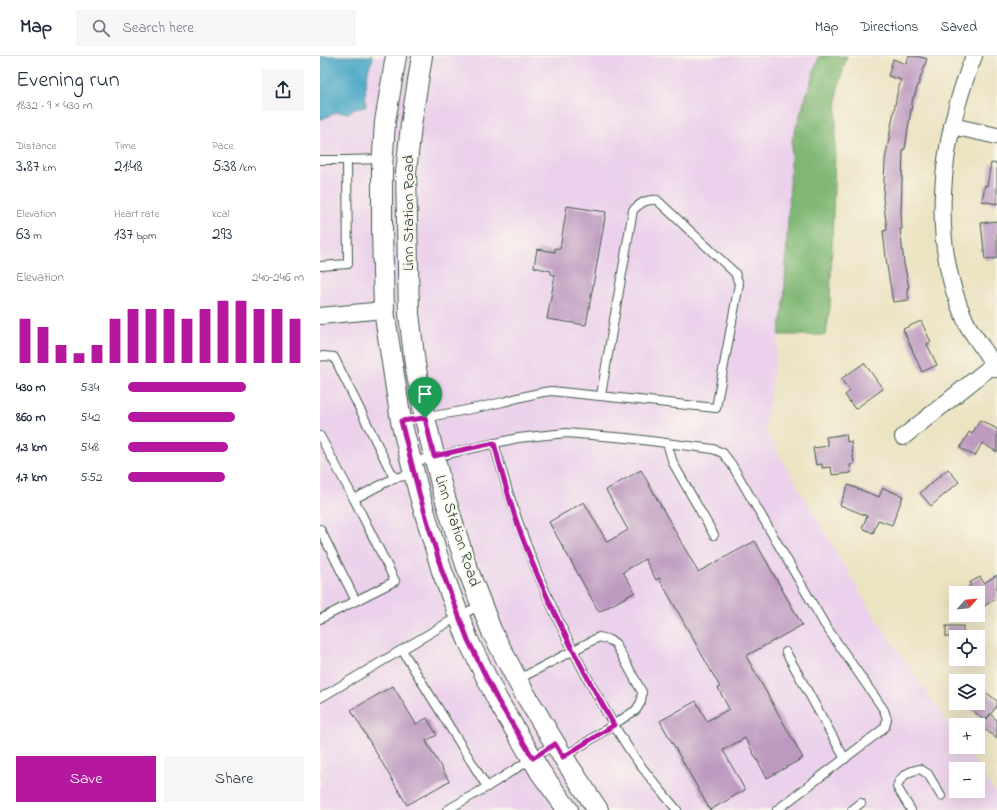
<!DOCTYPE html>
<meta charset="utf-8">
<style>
body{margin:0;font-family:"Indie Flower",sans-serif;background:#f6f6f7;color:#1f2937;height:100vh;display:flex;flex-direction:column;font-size:15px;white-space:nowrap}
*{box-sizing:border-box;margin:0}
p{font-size:13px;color:#747a83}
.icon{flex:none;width:22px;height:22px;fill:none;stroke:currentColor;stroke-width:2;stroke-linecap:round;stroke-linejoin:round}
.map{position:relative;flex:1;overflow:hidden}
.details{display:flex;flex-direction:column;background:#fff;width:320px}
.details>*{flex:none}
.needle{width:26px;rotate:63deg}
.buttons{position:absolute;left:629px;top:530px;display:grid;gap:8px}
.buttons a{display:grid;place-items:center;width:36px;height:36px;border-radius:0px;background:#fff;box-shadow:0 4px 16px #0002;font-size:20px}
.pin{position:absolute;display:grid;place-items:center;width:34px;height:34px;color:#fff;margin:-41px -17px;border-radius:50% 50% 50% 0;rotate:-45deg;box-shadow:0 0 4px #0007}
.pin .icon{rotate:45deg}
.round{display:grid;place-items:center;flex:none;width:42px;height:42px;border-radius:0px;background:#f6f6f7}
.headline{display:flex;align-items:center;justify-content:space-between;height:68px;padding:0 16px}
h1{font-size:22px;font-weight:600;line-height:30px}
.figures{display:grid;grid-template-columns:repeat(3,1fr);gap:6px;height:68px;padding:4px 16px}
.figures div{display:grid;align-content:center}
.figures b{font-size:17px;font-weight:600}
.figures small{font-size:11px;font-weight:400}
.figures p{font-size:11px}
.chart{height:112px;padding:8px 16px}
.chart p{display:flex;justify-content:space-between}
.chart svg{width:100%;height:72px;margin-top:4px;stroke:#b5179e;stroke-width:6}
.cta{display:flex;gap:8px;margin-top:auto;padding:8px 16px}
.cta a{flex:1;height:46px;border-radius:0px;background:#b5179e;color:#fff;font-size:16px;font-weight:600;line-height:46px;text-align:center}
.cta a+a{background:#f6f6f7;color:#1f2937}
ul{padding:0 16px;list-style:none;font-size:13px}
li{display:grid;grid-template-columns:64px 48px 1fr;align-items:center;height:30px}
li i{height:10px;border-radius:5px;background:#b5179e}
header{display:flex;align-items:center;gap:24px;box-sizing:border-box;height:56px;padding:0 20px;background:#fff;border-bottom:1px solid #e0e1e3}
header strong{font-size:19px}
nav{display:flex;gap:22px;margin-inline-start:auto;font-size:14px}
.search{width:280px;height:36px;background:#f6f6f7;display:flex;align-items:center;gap:10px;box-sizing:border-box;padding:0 14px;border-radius:0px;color:#747a83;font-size:15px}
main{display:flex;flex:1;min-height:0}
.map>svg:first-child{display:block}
.built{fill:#ebd1eb;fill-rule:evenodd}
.forest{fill:#80b774;stroke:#507a54}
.water{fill:#46a6c5;stroke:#32727c}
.building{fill:#bc99bf}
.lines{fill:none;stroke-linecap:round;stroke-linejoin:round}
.service-casing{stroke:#3e5649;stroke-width:10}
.minor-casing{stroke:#3e5649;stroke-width:18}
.tertiary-casing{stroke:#3e5649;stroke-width:22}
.service{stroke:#fff;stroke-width:8}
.minor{stroke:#fff;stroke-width:16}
.tertiary{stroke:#fff;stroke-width:20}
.route-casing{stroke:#fff;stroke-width:8}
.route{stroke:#b5179e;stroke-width:5}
.labels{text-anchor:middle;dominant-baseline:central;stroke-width:4;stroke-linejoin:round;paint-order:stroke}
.street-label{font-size:16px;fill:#1f3d34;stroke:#fbf7ec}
</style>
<header>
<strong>Map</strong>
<div class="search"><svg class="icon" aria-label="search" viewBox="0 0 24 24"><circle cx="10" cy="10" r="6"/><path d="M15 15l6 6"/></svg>Search here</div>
<nav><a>Map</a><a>Directions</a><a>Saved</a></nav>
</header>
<main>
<section class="details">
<div class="headline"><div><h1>Evening run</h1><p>18:32 · 9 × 430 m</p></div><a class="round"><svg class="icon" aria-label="share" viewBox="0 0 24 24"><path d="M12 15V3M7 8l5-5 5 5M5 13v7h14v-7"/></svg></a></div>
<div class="figures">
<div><p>Distance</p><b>3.87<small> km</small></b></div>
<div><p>Time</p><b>21:48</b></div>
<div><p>Pace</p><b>5:38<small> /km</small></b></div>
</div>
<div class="figures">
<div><p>Elevation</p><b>63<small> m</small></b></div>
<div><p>Heart rate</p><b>137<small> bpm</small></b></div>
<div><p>kcal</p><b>293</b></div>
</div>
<div class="chart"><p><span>Elevation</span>240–246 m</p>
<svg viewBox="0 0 160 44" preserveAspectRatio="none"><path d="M5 44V17M15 44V22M25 44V33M35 44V38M45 44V33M55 44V17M65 44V11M75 44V11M85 44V11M95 44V17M105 44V11M115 44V6M125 44V6M135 44V11M145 44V11M155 44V17"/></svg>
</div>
<ul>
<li><b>430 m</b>5:34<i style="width:67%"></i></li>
<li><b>860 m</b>5:42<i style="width:61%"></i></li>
<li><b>1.3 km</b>5:48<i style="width:57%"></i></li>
<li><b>1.7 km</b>5:52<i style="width:55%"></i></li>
</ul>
<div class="cta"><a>Save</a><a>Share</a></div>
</section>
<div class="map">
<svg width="677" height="754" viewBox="0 0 677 754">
<rect width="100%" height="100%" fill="#fbf7ec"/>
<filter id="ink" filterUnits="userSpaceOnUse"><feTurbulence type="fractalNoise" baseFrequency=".025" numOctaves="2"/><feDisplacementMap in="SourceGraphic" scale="8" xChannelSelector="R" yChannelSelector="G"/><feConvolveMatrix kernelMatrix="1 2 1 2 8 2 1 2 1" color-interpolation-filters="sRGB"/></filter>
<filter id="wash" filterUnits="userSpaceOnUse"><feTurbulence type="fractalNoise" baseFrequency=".012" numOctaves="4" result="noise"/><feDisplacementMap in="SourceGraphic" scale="16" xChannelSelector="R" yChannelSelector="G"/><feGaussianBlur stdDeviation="0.9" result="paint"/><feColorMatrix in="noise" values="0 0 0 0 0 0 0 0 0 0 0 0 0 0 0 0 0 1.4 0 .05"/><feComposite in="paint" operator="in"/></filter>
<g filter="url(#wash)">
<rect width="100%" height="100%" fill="#ece3c2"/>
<!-- built -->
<path class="built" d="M0 0H499L472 84 464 246 445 374 550 554 636 679V691H644L677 739V754H0ZM636 713H658V735H636Z"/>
<!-- forest -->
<polygon class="forest" points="499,0 527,0 517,36 510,251 506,279 459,279 464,246 472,84"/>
<!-- water -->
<path class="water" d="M0 0H52L53 3C45 17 45 36 46 51L35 53 28 57 17 56 0 64Z"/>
<g id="blocks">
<!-- building -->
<g class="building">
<polygon points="589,0 596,0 607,3 594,41 593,41 585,93 583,93 581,157 582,173 580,173 584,207 589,232 587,232 589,244 573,246 567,210 563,175 567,174 563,142 564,125 565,104 577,38 581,24 568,20 573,3 586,8"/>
<polygon points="671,107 677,108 677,148 662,145 665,129 667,130"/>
<polygon points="247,150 286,156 266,269 227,263 235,219 231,218 231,215 214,211 217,193 235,196 235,192 240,193"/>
<polygon points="677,165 677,202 665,204 661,167"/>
<polygon points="601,265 611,286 607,288 617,309 602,316 583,273"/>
<polygon points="544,307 563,333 535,353 525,339 530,335 521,323"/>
<polygon points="660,364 677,373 677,396 662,387 655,400 640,392 649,376 652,378"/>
<polygon points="526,378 527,386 531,385 534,408 530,409 531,417 512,419 511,411 502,412 502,408 496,409 493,392 508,390 506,381"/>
<polygon points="628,413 639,426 611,450 600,437"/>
<polygon points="321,414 378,516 435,485 482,569 426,600 483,702 447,722 425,682 403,694 425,734 390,754 340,665 376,645 387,665 409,653 398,632 400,631 339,522 336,524 325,503 303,516 315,536 279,556 229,466 264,446 287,486 308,474 286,434"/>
<polygon points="528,429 559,441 563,432 583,440 572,469 558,464 553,477 542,472 547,460 520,449"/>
<polygon points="677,519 677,542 658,554 658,537 639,537 651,529 649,527 660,521 664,527"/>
<rect x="626" y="570" width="17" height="11"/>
<polygon points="73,630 96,668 107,662 117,679 106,685 129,725 87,749 31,654"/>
<polygon points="658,630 677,645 677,650 665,665 644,647 658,647"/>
<polygon points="670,658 677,664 677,683 661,670"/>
</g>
</g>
</g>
<g filter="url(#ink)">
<use href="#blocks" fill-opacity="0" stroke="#3e5649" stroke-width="1"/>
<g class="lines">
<!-- service casing -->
<g class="service-casing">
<g id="service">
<polyline points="0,104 27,104 28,208 0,210"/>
<polyline points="27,104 62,103"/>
<polyline points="0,301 3,300 14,301 74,422 34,443 75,525 0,563"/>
<path d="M82 365C116 360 150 354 183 346 199 342 214 337 231 335L396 352 419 228 415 217 337 144C326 143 321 147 313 154L281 339"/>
<polyline points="0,380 34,443"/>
<path d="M174 387C196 470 226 546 267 621 282 649 297 676 315 702 328 720 343 737 357 754"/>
<polyline points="347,387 353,407 394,479"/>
<polyline points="92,406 198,382 246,377 307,382 393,393 403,397 412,409 505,569 564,654 567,663 565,671 558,677 457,754"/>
<polyline points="74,422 94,418"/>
<polyline points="0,473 36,545"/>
<polyline points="82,594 167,731 127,754"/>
<polyline points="466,596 525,703"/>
<polyline points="197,624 279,581 287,583 295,587 322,636 321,646 316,654 244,701"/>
<polyline points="0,642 139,560 161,549"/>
<polyline points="167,731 235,688"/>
<polyline points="532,754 541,747"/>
<path d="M591 754 577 731C580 720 589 715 600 713L608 718 621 740"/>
</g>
</g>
<!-- minor casing -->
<g class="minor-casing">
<g id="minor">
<path d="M654 0C621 82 607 186 647 268 651 276 657 283 662 291 667 298 671 306 677 313"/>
<polyline points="632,70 677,80"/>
<polyline points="0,260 64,254"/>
<polyline points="583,381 673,309"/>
</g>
</g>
<!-- tertiary casing -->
<g class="tertiary-casing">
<g id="tertiary">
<polyline points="76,0 65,66 62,113 62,173 64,254 81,365 99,437 122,515 148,584 178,645 221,717 248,754"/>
<polyline points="102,0 91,69 86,117 89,258 95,308 105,362 122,432 146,509 172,576 202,633 243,701 278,754"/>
</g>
</g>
<!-- service -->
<use href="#service" class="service"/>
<!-- minor -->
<use href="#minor" class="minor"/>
<!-- tertiary -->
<use href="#tertiary" class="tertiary"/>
</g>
</g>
<g class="lines" filter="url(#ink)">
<!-- route casing -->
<g class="route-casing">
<path id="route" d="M105 362 114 400 174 387C182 418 190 448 201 478 226 545 258 607 294 669L243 701 235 688 213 702 178 645 148 584 122 515 99 437 81 365Z"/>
</g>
<!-- route -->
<use href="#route" class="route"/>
</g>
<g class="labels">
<!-- street labels -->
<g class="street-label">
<text transform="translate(89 157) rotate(-90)">Linn Station Road</text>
<text transform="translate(137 475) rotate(72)">Linn Station Road</text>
</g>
</g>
</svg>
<div class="buttons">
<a><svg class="needle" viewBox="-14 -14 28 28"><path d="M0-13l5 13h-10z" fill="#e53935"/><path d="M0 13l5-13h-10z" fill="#747a83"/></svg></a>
<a><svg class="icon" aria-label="locate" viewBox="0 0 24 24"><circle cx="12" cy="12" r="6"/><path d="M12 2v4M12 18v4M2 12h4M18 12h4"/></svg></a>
<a><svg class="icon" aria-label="layers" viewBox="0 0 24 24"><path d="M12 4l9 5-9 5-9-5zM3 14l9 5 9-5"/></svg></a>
<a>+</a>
<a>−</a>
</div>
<div class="pin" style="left:105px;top:362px;background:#1e9e55"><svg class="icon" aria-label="arrive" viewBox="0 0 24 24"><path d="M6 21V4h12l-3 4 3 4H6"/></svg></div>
</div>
</main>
